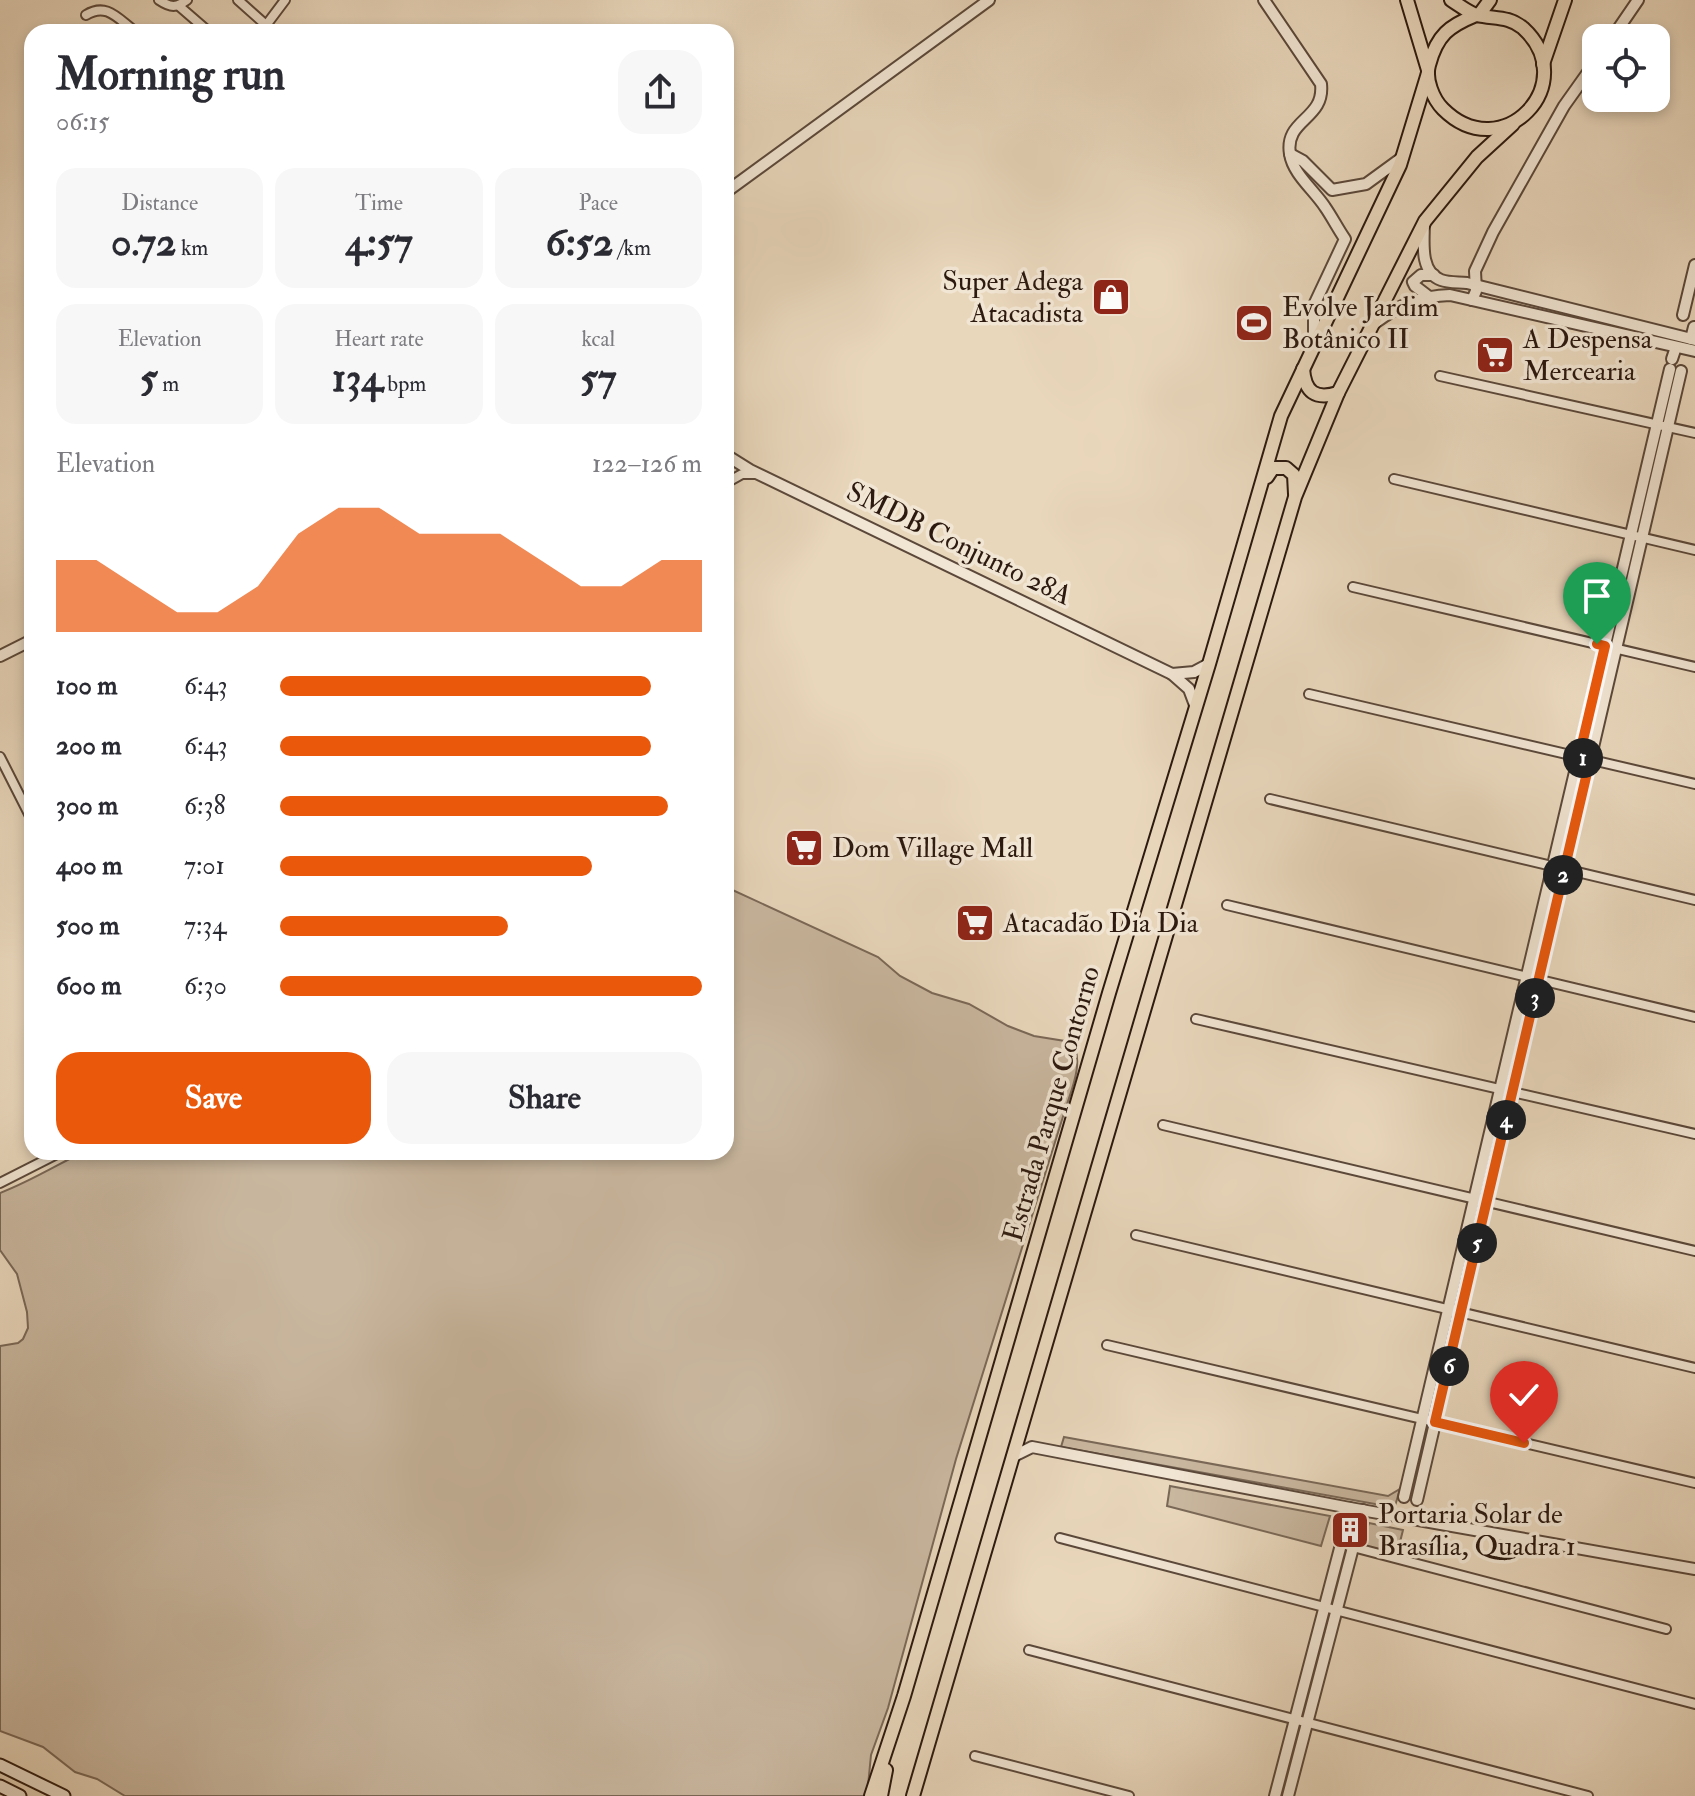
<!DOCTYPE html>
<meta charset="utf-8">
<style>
body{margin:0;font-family:"IM FELL Double Pica",serif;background:#f7f7f7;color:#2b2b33;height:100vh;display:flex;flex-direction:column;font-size:30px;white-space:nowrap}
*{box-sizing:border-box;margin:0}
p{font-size:26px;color:#7c7c81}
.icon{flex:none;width:44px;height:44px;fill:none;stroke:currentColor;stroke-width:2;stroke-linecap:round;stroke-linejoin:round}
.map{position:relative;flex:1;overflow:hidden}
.sheet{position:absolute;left:24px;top:24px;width:710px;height:1136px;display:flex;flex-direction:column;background:#fff;border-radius:24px;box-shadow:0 4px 12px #0003}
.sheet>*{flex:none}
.controls{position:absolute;left:1582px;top:24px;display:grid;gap:16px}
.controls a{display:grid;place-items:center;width:88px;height:88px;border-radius:16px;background:#fff;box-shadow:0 4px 12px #0003;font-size:40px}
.pin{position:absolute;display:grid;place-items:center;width:68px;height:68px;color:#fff;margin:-82px -34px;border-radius:50% 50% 50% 0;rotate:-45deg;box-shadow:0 0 8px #0007}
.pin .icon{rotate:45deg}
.km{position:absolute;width:40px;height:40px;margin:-20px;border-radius:50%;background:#222;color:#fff;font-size:22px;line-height:40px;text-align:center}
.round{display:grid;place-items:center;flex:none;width:84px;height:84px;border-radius:24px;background:#f7f7f7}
.overview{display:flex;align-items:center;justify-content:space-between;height:136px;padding:0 32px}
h1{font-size:44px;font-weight:700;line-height:60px}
.stats{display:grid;grid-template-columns:repeat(3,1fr);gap:12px;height:136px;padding:8px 32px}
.stats div{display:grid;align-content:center;border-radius:20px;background:#f7f7f7;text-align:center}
.stats b{font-size:40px;font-weight:700}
.stats small{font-size:22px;font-weight:400}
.stats p{font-size:22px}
.chart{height:224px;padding:16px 32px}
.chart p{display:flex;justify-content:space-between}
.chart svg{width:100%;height:144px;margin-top:8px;fill:#ea580c;opacity:.7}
.primary-button{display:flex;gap:16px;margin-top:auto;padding:16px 32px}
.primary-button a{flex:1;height:92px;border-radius:24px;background:#ea580c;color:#fff;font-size:32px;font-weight:700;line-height:92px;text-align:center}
.primary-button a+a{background:#f7f7f7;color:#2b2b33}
ul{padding:0 32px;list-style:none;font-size:26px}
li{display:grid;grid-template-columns:128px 96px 1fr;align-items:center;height:60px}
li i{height:20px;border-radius:10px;background:#ea580c}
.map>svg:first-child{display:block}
.green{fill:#c9b79f;stroke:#7a6857;stroke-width:2}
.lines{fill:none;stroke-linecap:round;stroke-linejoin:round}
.minor-casing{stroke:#5b483a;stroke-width:12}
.tertiary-casing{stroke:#5b483a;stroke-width:14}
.secondary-casing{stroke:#2c190f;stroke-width:15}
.primary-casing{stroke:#2c190f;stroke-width:16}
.trunk-casing{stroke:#2c190f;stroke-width:16}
.minor{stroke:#f1e5d3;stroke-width:8}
.tertiary{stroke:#f1e5d3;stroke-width:10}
.secondary{stroke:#f1e5d3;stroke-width:11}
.primary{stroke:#e9d7bc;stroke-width:12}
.trunk{stroke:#e9d7bc;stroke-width:12}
.route-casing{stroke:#fff;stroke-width:16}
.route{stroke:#ea580c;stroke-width:10}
.labels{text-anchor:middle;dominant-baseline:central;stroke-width:7;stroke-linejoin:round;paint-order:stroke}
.poi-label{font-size:28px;fill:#2c190f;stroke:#f1e5d3;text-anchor:start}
.street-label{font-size:28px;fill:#2c190f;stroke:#f1e5d3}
</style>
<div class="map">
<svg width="1695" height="1796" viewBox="0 0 1695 1796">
<rect width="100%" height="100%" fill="#e9d7bc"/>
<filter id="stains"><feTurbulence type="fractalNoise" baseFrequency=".0025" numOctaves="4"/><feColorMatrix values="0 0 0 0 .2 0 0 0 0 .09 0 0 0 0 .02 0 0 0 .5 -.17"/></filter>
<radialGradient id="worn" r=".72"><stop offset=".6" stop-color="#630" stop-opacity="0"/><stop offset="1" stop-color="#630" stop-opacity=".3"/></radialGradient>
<!-- green -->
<g class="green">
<path d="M726 887 878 957 900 976 932 993 969 1004 1008 1026 1034 1036 1071 1042C1085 1058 1072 1089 1066 1107L956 1459 888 1708 871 1755 867 1796H125L97 1779 75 1772 43 1747 0 1731V1346L18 1343 23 1339 28 1328 27 1312 17 1274 0 1250V1193C29 1182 55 1166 83 1152H726Z"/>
<polygon points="1064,1437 1388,1496 1400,1489 1395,1506 1386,1506 1061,1447"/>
<polygon points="1170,1486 1330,1516 1321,1546 1167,1506"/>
<polygon points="1369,1523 1403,1530 1397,1554 1362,1545"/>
</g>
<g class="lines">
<!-- minor casing -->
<g class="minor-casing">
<g id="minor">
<path d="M159 0C171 8 176 8 187 0"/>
<polyline points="238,0 266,25"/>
<polyline points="179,6 209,32"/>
<path d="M86 15C107 2 118 19 136 32"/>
<polyline points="261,32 285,0"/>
<polyline points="1440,376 1695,433"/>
<polyline points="1394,479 1695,550"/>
<polyline points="726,483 742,474 757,474"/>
<polyline points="1353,587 1695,667"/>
<polyline points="1309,694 1695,784"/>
<polyline points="0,757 32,820"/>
<polyline points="1270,799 1695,900"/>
<polyline points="1227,905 1695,1017"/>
<polyline points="1196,1019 1695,1134"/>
<polyline points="1163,1125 1695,1251"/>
<polyline points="0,1183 61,1152"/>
<polyline points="1136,1235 1695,1368"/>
<polyline points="1107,1345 1695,1483"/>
<polyline points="1060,1538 1695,1704"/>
<polyline points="1349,1546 1666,1629"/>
<polyline points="1029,1650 1588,1796"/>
<polyline points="975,1756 1129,1796"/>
</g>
</g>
<!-- tertiary casing -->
<g class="tertiary-casing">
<g id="tertiary">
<path d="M1264 0 1321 84C1325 120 1284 119 1290 154 1293 174 1314 190 1325 207 1332 217 1338 229 1345 239L1314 305V343"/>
<polyline points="1612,38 1638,0"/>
<polyline points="1290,154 1303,161 1332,190 1366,184 1403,157"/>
<polyline points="726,192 989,0"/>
<path d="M1424 222C1424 240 1419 272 1441 280 1449 283 1459 282 1467 283L1695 340"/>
<polyline points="1428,296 1415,286 1413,282 1421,275 1434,275"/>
<polyline points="1472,300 1476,291 1475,271 1493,232 1564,106 1596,61"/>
<polyline points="1683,315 1695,265"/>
<path d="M1375 323C1399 305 1420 296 1450 295L1695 351"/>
<polyline points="1691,339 1694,327"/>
<polyline points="1672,359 1676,347"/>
<polyline points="726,455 750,470 1172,674 1189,689 1195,705"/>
<polyline points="0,656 32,640"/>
<polyline points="1172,674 1194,672 1209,664"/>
<polyline points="1012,1457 1032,1447 1350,1508 1695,1569"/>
<polyline points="1404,1497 1670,369"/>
<polyline points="1417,1500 1681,371"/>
<polyline points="1346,1524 1350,1508"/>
<polyline points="1358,1527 1363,1510"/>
<polyline points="1275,1796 1344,1533"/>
<polyline points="1288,1796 1356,1536"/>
</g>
</g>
<!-- secondary casing -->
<g class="secondary-casing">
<g id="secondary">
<polyline points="0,1765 64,1796"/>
<polyline points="0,1786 20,1796"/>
</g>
</g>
<!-- primary casing -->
<g class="primary-casing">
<g id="primary">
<polyline points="1479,15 1490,0"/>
<polyline points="1543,64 1565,0"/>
</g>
</g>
<!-- trunk casing -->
<g class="trunk-casing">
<g id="trunk">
<polyline points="1407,0 1428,70"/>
<path d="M1451 0C1459 5 1469 13 1477 15 1494 19 1509 16 1523 28 1583 83 1502 168 1443 109 1433 99 1425 79 1429 65 1437 35 1449 26 1476 15"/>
<path d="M1303 369C1305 392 1315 400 1338 393"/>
<polyline points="1267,477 1273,468 1286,468 1294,475 1295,494"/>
<polyline points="871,1796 904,1696 1109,993 1209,664 1281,416 1400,165 1428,73"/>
<polyline points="881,1796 886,1770"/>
<polyline points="913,1796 1295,497 1338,393 1425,221 1477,157 1513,124"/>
</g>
</g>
<!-- minor -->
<use href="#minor" class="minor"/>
<!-- tertiary -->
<use href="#tertiary" class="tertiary"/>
<!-- secondary -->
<use href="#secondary" class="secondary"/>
<!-- primary -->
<use href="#primary" class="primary"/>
<!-- trunk -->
<use href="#trunk" class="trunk"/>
</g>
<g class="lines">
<!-- route casing -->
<g class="route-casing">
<polyline id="route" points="1524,1443 1435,1422 1590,760 1579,757 1605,646 1597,644"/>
</g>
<!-- route -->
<use href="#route" class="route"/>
</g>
<!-- icons -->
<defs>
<g id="shop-square" transform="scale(2)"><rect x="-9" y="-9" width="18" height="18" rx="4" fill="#8f2418" stroke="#f1e5d3"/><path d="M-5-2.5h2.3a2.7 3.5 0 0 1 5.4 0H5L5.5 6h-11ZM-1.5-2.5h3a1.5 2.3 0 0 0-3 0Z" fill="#fff"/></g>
<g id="stadium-square" transform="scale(2)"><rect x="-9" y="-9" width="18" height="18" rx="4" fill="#8f2418" stroke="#f1e5d3"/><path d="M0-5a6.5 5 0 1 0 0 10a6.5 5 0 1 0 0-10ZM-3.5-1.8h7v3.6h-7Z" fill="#fff"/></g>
<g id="supermarket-square" transform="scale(2)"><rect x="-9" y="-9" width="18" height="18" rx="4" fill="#8f2418" stroke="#f1e5d3"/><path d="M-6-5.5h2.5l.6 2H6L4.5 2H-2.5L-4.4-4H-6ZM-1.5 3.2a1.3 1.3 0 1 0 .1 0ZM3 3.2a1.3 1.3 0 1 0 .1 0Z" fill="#fff"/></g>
<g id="building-square" transform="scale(2)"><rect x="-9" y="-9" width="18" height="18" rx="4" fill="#8f2418" stroke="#f1e5d3"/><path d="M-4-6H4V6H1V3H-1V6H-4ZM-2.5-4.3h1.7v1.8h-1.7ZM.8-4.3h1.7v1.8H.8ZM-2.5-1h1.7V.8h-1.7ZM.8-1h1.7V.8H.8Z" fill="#fff"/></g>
</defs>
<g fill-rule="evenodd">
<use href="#shop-square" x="1111" y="297"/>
<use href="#stadium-square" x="1254" y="323"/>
<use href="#supermarket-square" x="1495" y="355"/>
<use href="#supermarket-square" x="804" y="848"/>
<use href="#supermarket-square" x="975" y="923"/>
<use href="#building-square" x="1350" y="1530"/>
</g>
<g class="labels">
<!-- poi labels -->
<g class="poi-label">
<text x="1083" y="281" text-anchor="end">Super Adega<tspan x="1083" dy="32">Atacadista</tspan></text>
<text x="1282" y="307">Evolve Jardim<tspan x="1282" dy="32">Botânico II</tspan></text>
<text x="1523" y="339">A Despensa<tspan x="1523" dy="32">Mercearia</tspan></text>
<text x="832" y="848">Dom Village Mall</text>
<text x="1003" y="923">Atacadão Dia Dia</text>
<text x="1378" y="1514">Portaria Solar de<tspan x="1378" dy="32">Brasília, Quadra 1</tspan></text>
</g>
<!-- street labels -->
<g class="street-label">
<text transform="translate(959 544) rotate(26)">SMDB Conjunto 28A</text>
<text transform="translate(1052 1104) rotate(-74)">Estrada Parque Contorno</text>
</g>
</g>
<rect width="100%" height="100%" filter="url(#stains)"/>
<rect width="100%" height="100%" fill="url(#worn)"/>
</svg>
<div class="controls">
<a><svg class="icon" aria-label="locate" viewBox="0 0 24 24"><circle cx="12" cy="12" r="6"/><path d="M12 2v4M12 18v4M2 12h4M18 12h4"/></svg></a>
</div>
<div class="pin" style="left:1597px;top:644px;background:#1e9e55"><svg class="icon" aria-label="arrive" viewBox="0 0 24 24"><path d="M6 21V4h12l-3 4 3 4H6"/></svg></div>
<div class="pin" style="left:1524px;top:1443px;background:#d93025"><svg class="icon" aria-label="check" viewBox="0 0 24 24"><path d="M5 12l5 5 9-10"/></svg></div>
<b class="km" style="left:1583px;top:758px">1</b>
<b class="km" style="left:1563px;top:875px">2</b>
<b class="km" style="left:1535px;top:998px">3</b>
<b class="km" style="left:1506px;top:1120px">4</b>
<b class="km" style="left:1477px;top:1243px">5</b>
<b class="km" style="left:1449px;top:1366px">6</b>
<section class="sheet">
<div class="overview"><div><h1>Morning run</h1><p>06:15</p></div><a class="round"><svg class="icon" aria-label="share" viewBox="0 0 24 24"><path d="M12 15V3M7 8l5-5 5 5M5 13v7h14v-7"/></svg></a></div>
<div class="stats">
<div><p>Distance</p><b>0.72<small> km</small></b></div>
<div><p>Time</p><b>4:57</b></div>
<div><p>Pace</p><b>6:52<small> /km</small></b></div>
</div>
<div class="stats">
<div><p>Elevation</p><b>5<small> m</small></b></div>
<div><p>Heart rate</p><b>134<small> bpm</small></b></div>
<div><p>kcal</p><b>57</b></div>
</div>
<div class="chart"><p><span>Elevation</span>122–126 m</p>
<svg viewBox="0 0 160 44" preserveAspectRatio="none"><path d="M0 44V22L10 22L20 30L30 38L40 38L50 30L60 14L70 6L80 6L90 14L100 14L110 14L120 22L130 30L140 30L150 22L160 22V44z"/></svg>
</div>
<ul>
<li><b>100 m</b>6:43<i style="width:88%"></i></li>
<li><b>200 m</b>6:43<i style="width:88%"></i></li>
<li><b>300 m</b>6:38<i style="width:92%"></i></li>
<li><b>400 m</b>7:01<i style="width:74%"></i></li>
<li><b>500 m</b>7:34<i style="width:54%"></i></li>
<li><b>600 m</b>6:30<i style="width:100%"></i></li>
</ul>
<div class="primary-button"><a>Save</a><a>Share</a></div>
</section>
</div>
